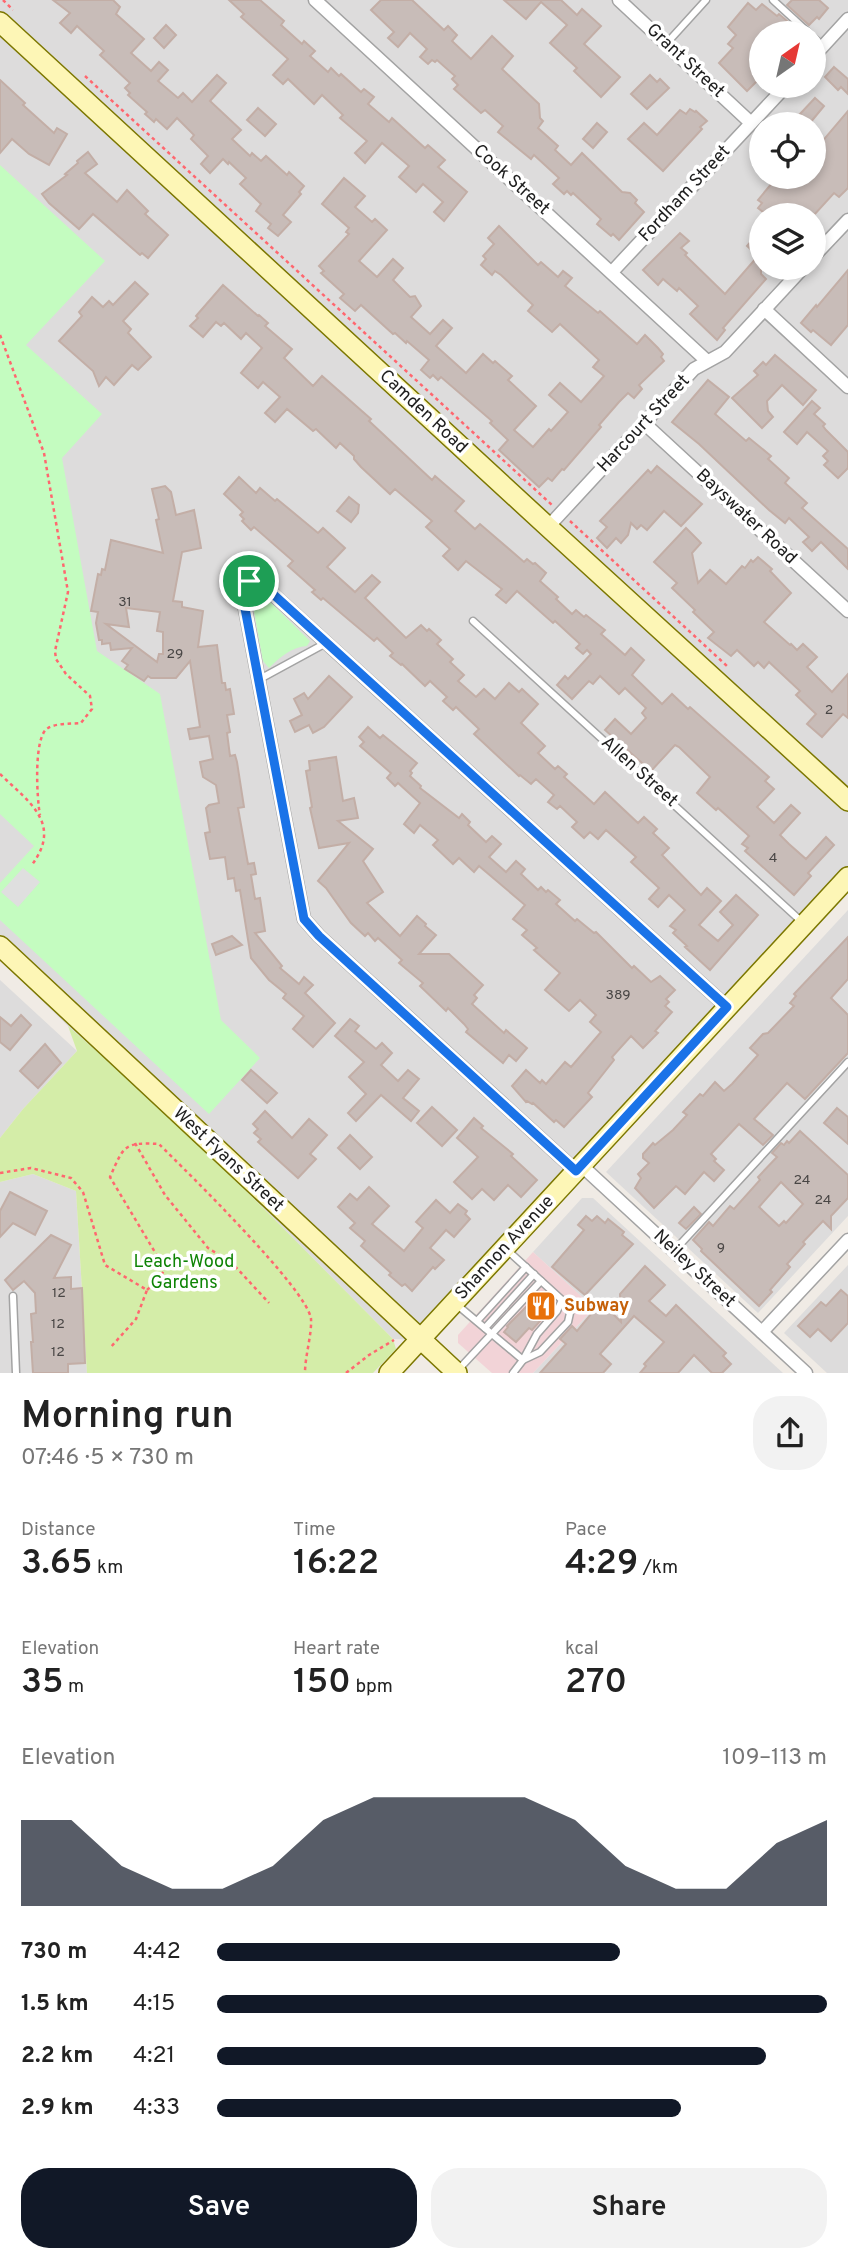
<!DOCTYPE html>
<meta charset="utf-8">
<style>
body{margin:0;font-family:Overpass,sans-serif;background:#f2f2f2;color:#222;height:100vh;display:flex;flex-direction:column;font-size:26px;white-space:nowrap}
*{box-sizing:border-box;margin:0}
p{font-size:23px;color:#767676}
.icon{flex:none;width:38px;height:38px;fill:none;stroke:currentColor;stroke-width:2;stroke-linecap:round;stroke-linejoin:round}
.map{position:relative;height:1373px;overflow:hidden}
.sheet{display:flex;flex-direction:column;background:#fff;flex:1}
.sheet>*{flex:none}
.needle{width:46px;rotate:34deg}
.buttons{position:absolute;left:749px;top:21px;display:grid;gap:14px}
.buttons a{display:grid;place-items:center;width:77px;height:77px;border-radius:50%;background:#fff;box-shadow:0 4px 10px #0003;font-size:35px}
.pin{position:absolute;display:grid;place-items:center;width:60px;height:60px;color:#fff;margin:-30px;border:4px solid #fff;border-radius:50%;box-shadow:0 2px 7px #0007}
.round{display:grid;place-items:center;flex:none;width:74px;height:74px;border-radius:28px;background:#f2f2f2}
.summary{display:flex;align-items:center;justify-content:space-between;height:119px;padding:0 21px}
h1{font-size:38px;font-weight:600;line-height:52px}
.stats{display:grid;grid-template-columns:repeat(3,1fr);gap:10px;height:119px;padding:7px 21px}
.stats div{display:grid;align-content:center}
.stats b{font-size:35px;font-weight:600}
.stats small{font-size:19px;font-weight:400}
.stats p{font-size:19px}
.chart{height:196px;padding:14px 21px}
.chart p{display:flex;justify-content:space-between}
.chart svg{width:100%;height:126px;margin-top:7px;fill:#111827;opacity:.7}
.action{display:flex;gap:14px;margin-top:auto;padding:14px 21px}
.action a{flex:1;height:80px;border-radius:28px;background:#111827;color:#fff;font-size:28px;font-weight:600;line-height:80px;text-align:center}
.action a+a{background:#f2f2f2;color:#222}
ul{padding:0 21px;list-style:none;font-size:23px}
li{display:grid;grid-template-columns:112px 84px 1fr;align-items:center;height:52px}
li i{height:18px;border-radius:9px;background:#111827}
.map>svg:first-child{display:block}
.residential{fill:#dddcdc;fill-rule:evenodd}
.commercial{fill:#f2d3d7}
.grass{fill:#d4eda8}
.park{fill:#c4fcc0}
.parking{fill:#dfdfdf}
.building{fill:#c8bcb8;stroke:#c3aea6;stroke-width:2;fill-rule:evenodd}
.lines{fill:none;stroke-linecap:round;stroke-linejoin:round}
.lane-casing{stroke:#a3a3a3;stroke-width:9}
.street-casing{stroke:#a3a3a3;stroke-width:15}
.secondary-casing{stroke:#7c7700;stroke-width:22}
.path{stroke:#ff676f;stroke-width:2.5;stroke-dasharray:3.5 3.5;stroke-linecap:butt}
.lane{stroke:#fff;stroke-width:6}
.street{stroke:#fff;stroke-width:12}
.secondary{stroke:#fdf6b6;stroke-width:19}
.route-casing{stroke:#fff;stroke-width:14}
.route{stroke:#1a73e8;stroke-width:9}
.labels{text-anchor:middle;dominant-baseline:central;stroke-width:7;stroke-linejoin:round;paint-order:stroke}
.number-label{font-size:14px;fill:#494645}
.street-label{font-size:18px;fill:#1f1f1f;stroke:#fff}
.park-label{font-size:18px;fill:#0f8406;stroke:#fff}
.food-label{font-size:18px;font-weight:bold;fill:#c56008;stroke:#fff;text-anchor:start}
</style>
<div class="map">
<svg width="848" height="1373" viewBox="0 0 848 1373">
<rect width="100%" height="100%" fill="#f0ebe5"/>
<!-- residential -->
<g class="residential">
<path d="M0 0H848V877L420 1340 393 1339 184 1128 68 1026 0 960ZM761 33H814V86H761ZM761 124H814V177H761ZM761 215H814V268H761Z"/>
<polygon points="848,910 848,1216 758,1313 606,1172"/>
<polygon points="0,980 77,1051 23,1109 0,1138"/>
<polygon points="33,1174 76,1191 87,1373 0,1373 0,1182"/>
<polygon points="582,1198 593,1198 783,1373 533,1373 594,1308 533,1252"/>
<polygon points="848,1265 848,1373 827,1373 784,1333"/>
</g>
<!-- commercial -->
<polygon class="commercial" points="533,1252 594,1308 533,1373 492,1373 458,1343 458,1335"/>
<!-- grass -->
<polygon class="grass" points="68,1026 184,1128 393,1339 396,1349 373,1373 87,1373 76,1191 33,1174 0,1182 0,1138 23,1109 77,1051"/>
<!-- park -->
<g class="park">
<polygon points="0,165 105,261 26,345 102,414 62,458 97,651 160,694 221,1020 260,1058 209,1114 0,920 0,883 34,846 0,814"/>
<path d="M260 596 266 598 310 641 307 646C291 647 279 658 269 668L263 661 253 606 255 599Z"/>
</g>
<!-- parking -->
<polygon class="parking" points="23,868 40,882 18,907 1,892"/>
<!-- building -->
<g class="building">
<polygon points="53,0 113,0 120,7 116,14 144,39 131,53 151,71 159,62 168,70 158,81 178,98 183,93 192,102 217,75 226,83 210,101 241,130 232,139 250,156 252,153 261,161 266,156 287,175 289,172 304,186 299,192 301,194 283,215 291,222 278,236 268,228 271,224 256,211 261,204 240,184 246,178 229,162 228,164 223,159 210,173 201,164 208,156 191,139 194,135 177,118 167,129 156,119 154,122 145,114 147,112 128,95 130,93 125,88 130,83 100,55 104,51 77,26 71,33 60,23 70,13"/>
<polygon points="229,0 260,0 284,21 281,25 302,44 304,41 315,51 310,56 328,72 331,68 339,76 341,74 361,92 364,89 374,97 368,104 389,122 392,118 425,148 428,145 445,160 438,167 467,192 444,221 434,212 443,202 423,184 416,192 399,177 409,166 382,143 365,163 355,153 367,141 340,118 343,115 322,95 314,104 288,79 283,84 273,75 288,59 241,17 244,14"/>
<polygon points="381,0 412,0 444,30 448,26 457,35 452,41 471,59 492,36 513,56 502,69 539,104 540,118 543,121 538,128 558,146 555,150 571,165 582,153 622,192 630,193 637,200 635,203 644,212 619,240 613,234 611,236 597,224 601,219 573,193 571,195 567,191 564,194 553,184 559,178 534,155 531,159 498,132 503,126 485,110 481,113 454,89 458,85 452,79 455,76 437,60 435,62 432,60 428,64 420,57 427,49 410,33 398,47 388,38 394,32 371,10"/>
<polygon points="504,0 561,0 577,15 582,9 601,26 584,44 620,77 601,97 574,71 577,68 550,43 567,25 541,2 526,19"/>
<polygon points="792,0 819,0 828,8 819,19 817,17 809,25 787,5"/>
<polygon points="748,3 756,10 762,4 777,16 779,14 801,33 761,33 761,58 752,68 761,77 747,91 719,63 733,48 728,44 736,35 728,27"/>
<polygon points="166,25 176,35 164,48 154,38"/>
<polygon points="834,67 848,79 848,94 841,87 838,90 825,77"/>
<polygon points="650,75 657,82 660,79 669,88 647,109 631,94"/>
<polygon points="0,80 25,103 23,105 54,133 57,128 67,134 49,165 29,154 12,139 0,153"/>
<polygon points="815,98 824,106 810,123 800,114"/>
<polygon points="258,108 276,124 265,136 247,120"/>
<polygon points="690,109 695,112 696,111 707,121 700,127 702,129 663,171 628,139 644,123 657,135 680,110 686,114"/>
<polygon points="848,111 848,188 839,197 834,193 814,215 767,215 758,208 762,203 758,200 777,177 814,177 814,151"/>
<polygon points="597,123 607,132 593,148 583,139"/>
<polygon points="88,152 97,164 85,173 117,202 127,190 148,211 145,214 168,235 148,258 142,253 140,255 93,214 79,229 49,203 42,194 67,175 65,174 78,163 77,161"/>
<polygon points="344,178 365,196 355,207 372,222 375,219 387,230 359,261 377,277 393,259 403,268 393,280 410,297 415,296 421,306 411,317 430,334 443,320 452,328 436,346 466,373 483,354 493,363 495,361 512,376 508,380 536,406 514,430 533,447 549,429 551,431 568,412 549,395 560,383 581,402 604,376 593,367 599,360 560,324 552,332 528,311 533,305 501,275 495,271 492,275 481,265 486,259 483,256 494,244 488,238 499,226 538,265 541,262 558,277 563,271 572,278 565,286 598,313 600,311 637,344 645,335 658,348 663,354 661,357 664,361 639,385 642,389 634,398 628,393 619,402 599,425 601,427 564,470 562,469 552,481 548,478 539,487 499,450 508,440 490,423 492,421 441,377 438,380 433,375 430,378 421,370 429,360 407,341 406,343 395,333 393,334 361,305 355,311 340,298 344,294 321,273 324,271 319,266 349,234 346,232 349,228 322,204"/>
<polygon points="761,230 761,274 766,279 723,328 725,330 717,340 690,314 698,306 679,288 677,291 663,279 658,285 643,270 680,233 689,241 681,248 687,253 685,255 725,294 758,256 747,246"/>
<polygon points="848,270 848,325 831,345 813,330 811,332 801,323 816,305 817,307"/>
<polygon points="135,282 148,294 123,321 131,329 128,333 151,357 138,370 132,365 114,385 106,377 99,386 93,371 59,341 82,316 79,312 92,297 103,307 109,301 113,305"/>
<polygon points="223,285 258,316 259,315 268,323 265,326 292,349 284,358 313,386 322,376 371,419 369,421 432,480 435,476 464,501 455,511 475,529 480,524 524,562 527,559 533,564 535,563 546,573 540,581 558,597 556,599 572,614 576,610 584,617 586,615 605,630 601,634 625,655 631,648 644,660 632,675 662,704 672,694 688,709 690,707 769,777 765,781 774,789 757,807 774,823 791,805 800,813 780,835 789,844 806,859 826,837 834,845 808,873 811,876 794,895 745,851 748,848 742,844 749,836 718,808 716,810 697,793 710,777 679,747 675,745 651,771 605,730 615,719 631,734 646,718 642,713 646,708 625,688 619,694 600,676 593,684 589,681 572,699 557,685 565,676 568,679 591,654 587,650 583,654 576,648 580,644 555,621 553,623 517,591 506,603 496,595 502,589 466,561 458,570 443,556 450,549 426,527 432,521 395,489 390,494 361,467 354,459 354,456 340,443 336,448 316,429 313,431 287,409 275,422 265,413 280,397 263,382 258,388 241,373 262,348 246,333 241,339 224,323 221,326 216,322 203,337 190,326 198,318 196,316"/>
<polygon points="775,355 816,390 803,405 782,385 767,401 768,411 773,417 762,428 732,398 758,375 754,371 763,362 766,365"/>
<polygon points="708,380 729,397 715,414 746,441 749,438 771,456 768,459 789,478 785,483 807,503 802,508 848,549 848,569 821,542 812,551 803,542 809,537 789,518 785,523 769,510 699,444 672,422"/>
<polygon points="812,401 820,408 814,414 825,424 823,426 826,430 848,452 848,468 838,478 824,465 828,461 823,456 828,451 807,432 797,444 784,432"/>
<polygon points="657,466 702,504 681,526 664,511 647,530 641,525 637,529 631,523 628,535 621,543 616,538 607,548 597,538 607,527 600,521 648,470 651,473"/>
<polygon points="239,477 256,493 260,488 275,501 277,499 318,533 323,528 345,548 327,567 355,592 372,575 380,582 365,598 406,638 421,625 427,631 429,629 441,640 437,644 453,659 450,662 464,675 458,681 476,697 484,689 495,699 509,683 519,692 522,689 538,704 521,723 545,746 538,753 555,769 558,766 567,774 564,777 594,804 605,792 638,823 644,817 657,829 653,833 669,848 662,855 701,895 707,888 721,901 699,925 718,941 733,925 720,912 736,895 758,915 710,970 685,947 687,946 673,933 676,930 670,926 685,910 669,895 658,907 649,899 659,888 631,862 636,857 606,830 598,839 590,832 584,838 572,827 577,822 560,806 557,809 548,802 554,795 536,779 531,784 520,775 519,776 474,734 479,729 456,707 453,710 443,701 447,697 430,681 425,686 402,664 401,665 390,656 393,653 377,638 374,641 323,598 321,600 312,592 315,590 288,566 293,561 254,527 251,530 242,521 244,519 240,515 243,512 224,494"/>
<path d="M165 486 171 492 176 515 194 510 198 531 201 548 182 552 173 601 182 602V607L203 611 198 647 217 645 222 683H225L226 690 230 689 234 714 227 715 230 732 227 733 230 756 235 755 237 762 244 807 238 808 248 864 254 863 256 874 251 875 255 899 260 898 265 931 255 933 282 966 280 968 299 984 304 977 313 985 305 993 335 1023 313 1047 293 1029 304 1016 283 998 286 994 269 980 251 958 240 890 236 891 234 878 228 879 225 857 210 859 205 833 210 832 206 808 209 805 219 803 216 785 203 777 200 762 213 759 209 736 190 739 188 729 200 727 190 661 176 678H151L148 676 144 681 125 669 128 665 122 661 132 648 111 650 110 643 102 644V640H99L96 623 98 612 91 611 98 574 101 575 102 569 105 570 111 540 163 553 156 520 159 519 152 489ZM126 608 160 612 157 631 163 632V654H159L157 662 106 624 129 627Z"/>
<polygon points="349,497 359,505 358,513 351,522 337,511"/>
<polygon points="686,528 701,543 692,553 698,583 710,570 726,584 742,566 745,568 751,560 753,562 758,557 772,569 770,571 791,593 764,622 790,645 791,644 797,650 803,644 817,657 807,667 832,692 848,674 848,718 843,714 822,737 807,724 816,714 796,695 800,691 769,662 764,668 758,662 754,666 737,650 731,656 708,638 714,632 693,612 695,610 672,588 677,583 654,562"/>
<polygon points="329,676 352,697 324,727 313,733 309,725 295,732 290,721 302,715 294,699 304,693 308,699"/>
<polygon points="368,727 380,738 383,735 417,763 410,771 412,773 410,776 421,786 420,788 459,818 462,814 470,822 468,825 486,842 492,836 501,844 489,857 506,872 516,861 525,869 521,874 538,890 541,887 546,892 548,890 560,900 556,904 575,921 577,919 594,933 596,932 632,968 634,966 651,982 660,976 675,990 666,999 669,1002 665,1006 672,1012 655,1031 658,1033 643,1048 631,1036 612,1057 614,1060 588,1093 592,1097 564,1127 556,1120 554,1122 533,1103 532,1104 527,1101 526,1102 512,1086 526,1070 540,1083 542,1080 546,1084 565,1062 571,1067 601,1032 590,1022 596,1015 580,1000 569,1011 545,990 560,973 534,950 537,948 522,935 527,930 513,919 525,905 479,866 474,872 459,858 453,864 433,845 438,840 420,825 414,833 404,824 420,803 398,783 395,786 387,778 391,773 360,746 364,742 359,737"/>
<polygon points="336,757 343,801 354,798 358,818 338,821 373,849 363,861 383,892 367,903 400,936 417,916 426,924 425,926 436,935 419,954 449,954 483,985 474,995 477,998 472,1004 504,1033 506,1030 527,1048 516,1061 509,1055 503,1063 466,1032 468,1029 464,1024 448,1008 446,1011 420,986 423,983 399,963 402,960 378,938 375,941 368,933 365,936 351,923 326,888 318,881 349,843 319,848 310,808 312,807 306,771 310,770 309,761"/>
<polygon points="232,936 242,945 216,955 212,944"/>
<polygon points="848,937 848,979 831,998 848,1015 848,1053 805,1099 787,1083 754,1119 773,1135 763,1145 739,1124 711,1154 716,1159 714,1161 724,1170 714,1181 704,1172 685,1194 676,1186 654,1208 635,1188 641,1178 638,1174 649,1163 643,1158 643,1154 653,1143 655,1145 673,1130 687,1115 683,1112 700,1094 703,1096 715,1082 724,1091 732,1084 758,1055 750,1048 763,1034 768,1033 794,1006 790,1003 796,996 794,994"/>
<polygon points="21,1015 31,1025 10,1050 0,1042 0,1017 11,1026"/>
<polygon points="350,1019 359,1026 355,1031 376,1049 382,1043 392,1053 381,1065 398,1081 408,1070 419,1079 403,1098 419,1111 411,1121 381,1095 356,1121 348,1113 366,1094 349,1077 364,1062 335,1036"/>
<polygon points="45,1044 61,1063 38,1088 20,1071"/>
<polygon points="251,1070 277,1093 267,1103 242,1080"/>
<polygon points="432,1107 457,1130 442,1146 417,1123"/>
<polygon points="837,1108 848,1117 848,1144 824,1123"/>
<polygon points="265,1111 292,1138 309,1119 327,1135 310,1154 316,1159 298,1178 258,1142 261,1139 254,1133 258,1129 253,1124"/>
<polygon points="474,1118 483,1126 481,1128 513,1154 511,1156 537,1180 521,1197 508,1185 494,1200 482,1189 472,1199 454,1182 478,1157 457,1138"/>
<path d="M800 1131 848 1175V1198L831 1216V1229L823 1221 803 1242 805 1244 787 1264 790 1267 770 1290 772 1292 759 1306 701 1251 702 1249 693 1240 709 1222 713 1226 730 1206 734 1209 760 1180 758 1177 777 1157 772 1153 781 1143 784 1145 787 1141 789 1143ZM781 1182 803 1204 786 1223 784 1221 779 1226 759 1207Z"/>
<polygon points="350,1135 372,1157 360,1169 338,1148"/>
<polygon points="369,1187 389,1206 372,1224 404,1251 423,1228 416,1222 436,1200 450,1213 458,1204 467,1211 465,1214 470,1219 454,1237 446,1230 430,1248 444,1260 435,1269 433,1267 412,1291 405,1284 402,1286 389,1275 391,1273 361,1246 365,1241 350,1228 355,1223 338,1207 350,1194 357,1200"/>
<polygon points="10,1192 47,1211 35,1235 13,1223 0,1237 0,1211"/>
<polygon points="694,1207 701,1214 686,1229 679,1223"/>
<polygon points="586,1216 592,1221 597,1216 605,1223 608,1219 624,1232 622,1235 633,1244 585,1295 552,1267 584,1230 578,1225"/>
<polygon points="51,1235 71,1245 54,1278 71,1277 71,1289 82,1288 85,1363 68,1364 68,1373 33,1373 31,1342 33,1342 31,1314 36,1313 35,1293 24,1281 13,1290 5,1280"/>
<polygon points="645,1266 665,1285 649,1301 666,1316 676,1305 726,1353 723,1356 731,1364 722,1373 712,1373 694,1355 678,1373 640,1373 646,1366 644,1364 664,1342 634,1316 600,1354 611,1364 603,1373 540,1373 566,1344 560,1339 572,1326 577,1331 601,1302 621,1322 620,1294"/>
<polygon points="841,1290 848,1296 848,1323 831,1341 818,1329 810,1337 798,1326 821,1302 826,1306"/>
<polygon points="538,1295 552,1308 532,1330 529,1328 516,1342 504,1332 508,1327 507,1326"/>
</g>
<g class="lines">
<!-- lane casing -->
<g class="lane-casing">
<g id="lane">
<polyline points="773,0 809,33"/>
<polyline points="814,38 823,46"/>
<polyline points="666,44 706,0"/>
<polyline points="473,621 802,922"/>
<polyline points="258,680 326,643"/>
<polyline points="506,1249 562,1300 570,1313 568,1322 540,1352 523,1360 513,1373"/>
<polyline points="674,1251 848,1062"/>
<polyline points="13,1296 16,1373"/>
<polyline points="456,1304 523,1360 537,1334 557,1311 562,1300"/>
<polyline points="477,1321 526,1267"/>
<polyline points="485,1328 534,1274"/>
<polyline points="459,1369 541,1281"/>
</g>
</g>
<!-- street casing -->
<g class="street-casing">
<g id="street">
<polyline points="315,0 707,361"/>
<polyline points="619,0 751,123"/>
<polyline points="814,56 848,19"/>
<polyline points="814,256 848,220"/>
<polyline points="612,272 786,86"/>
<polyline points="764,309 848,387"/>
<polyline points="645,424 848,611"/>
<polyline points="548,527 694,369 725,352 803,268"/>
<polyline points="581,1165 806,1373"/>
<polyline points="576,1171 319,936 304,919 243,598 243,588 246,582 253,580 265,587 727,1007"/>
<polyline points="762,1332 848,1240"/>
</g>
</g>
<!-- secondary casing -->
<g class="secondary-casing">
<g id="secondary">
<polyline points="0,22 548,527 848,801"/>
<polyline points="0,946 457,1373"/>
<polyline points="389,1373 848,877"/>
</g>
</g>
<!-- path -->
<g class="path">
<polyline points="3,0 13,10"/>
<polyline points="85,76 552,505"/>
<path d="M0 335 44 453 68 592 55 651 56 659 66 674 90 696 92 709 81 723C72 724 56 723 48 728 33 736 37 800 40 815"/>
<polyline points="570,521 727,666"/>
<path d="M0 774C30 803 63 824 31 866"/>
<polyline points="135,1143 165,1195 208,1248 232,1263 269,1303"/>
<polyline points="0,1173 31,1168 71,1178 83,1192 105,1265 147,1290 136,1319 110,1348"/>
<path d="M147 1290 158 1280 165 1269 110 1177C124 1146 123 1142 159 1144 186 1171 308 1290 311 1319 312 1334 305 1356 305 1373"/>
<polyline points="346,1373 369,1355 394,1340"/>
</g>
<!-- lane -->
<use href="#lane" class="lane"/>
<!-- street -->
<use href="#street" class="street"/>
<!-- secondary -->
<use href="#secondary" class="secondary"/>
</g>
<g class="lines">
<!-- route casing -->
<g class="route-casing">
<polygon id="route" points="249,581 262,584 727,1007 576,1171 319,936 304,919 243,598 243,588"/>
</g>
<!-- route -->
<use href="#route" class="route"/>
</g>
<!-- icons -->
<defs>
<g id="restaurant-square" transform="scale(1.575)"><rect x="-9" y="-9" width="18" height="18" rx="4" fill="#e8710a" stroke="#fff"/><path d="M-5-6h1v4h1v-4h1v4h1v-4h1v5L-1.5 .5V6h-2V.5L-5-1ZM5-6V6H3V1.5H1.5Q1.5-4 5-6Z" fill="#fff"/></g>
</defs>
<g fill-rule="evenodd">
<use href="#restaurant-square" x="541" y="1306"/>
</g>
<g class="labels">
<!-- number labels -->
<g class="number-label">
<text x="125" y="602">31</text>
<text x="175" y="654">29</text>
<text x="829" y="710">2</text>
<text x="773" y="858">4</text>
<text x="618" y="995">389</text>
<text x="802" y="1180">24</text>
<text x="823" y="1200">24</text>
<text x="721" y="1248">9</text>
<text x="59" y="1293">12</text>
<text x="58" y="1324">12</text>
<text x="58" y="1352">12</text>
</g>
<!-- street labels -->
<g class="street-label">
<text transform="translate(685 61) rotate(43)">Grant Street</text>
<text transform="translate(511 180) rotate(42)">Cook Street</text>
<text transform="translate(685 194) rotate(-47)">Fordham Street</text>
<text transform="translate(423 412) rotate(43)">Camden Road</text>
<text transform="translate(644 424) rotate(-47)">Harcourt Street</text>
<text transform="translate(746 517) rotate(43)">Bayswater Road</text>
<text transform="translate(639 772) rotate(42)">Allen Street</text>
<text transform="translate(228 1160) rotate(43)">West Fyans Street</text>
<text transform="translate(505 1248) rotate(-47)">Shannon Avenue</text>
<text transform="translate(694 1269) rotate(43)">Neiley Street</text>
</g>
<!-- park labels -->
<g class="park-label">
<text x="184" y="1262">Leach-Wood<tspan x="184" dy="21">Gardens</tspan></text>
</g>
<!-- food labels -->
<g class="food-label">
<text x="564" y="1306">Subway</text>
</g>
</g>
</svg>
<div class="buttons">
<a><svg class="needle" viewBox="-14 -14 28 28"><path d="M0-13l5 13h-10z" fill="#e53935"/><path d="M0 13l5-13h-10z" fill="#767676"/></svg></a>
<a><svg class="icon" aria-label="locate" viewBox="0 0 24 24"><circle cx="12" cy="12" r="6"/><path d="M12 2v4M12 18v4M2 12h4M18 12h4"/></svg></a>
<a><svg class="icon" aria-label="layers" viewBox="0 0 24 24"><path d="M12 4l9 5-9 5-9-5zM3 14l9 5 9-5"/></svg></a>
</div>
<div class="pin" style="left:249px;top:581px;background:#1e9e55"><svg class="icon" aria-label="arrive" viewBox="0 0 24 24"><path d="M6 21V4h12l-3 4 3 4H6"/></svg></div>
</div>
<section class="sheet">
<div class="summary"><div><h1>Morning run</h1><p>07:46 · 5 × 730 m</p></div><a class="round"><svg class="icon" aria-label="share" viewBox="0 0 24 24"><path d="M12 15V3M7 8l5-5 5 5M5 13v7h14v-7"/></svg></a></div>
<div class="stats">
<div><p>Distance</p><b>3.65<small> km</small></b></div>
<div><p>Time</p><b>16:22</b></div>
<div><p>Pace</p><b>4:29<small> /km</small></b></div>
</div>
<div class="stats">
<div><p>Elevation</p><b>35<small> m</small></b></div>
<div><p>Heart rate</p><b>150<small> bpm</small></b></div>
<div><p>kcal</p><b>270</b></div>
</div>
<div class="chart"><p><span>Elevation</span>109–113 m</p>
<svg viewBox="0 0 160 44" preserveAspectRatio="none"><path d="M0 44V14L10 14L20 30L30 38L40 38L50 30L60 14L70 6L80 6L90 6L100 6L110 14L120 30L130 38L140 38L150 22L160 14V44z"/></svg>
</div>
<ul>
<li><b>730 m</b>4:42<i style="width:66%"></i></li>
<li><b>1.5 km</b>4:15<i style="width:100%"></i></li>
<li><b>2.2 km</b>4:21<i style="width:90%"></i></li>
<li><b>2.9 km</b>4:33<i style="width:76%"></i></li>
</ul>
<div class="action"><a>Save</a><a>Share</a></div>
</section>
